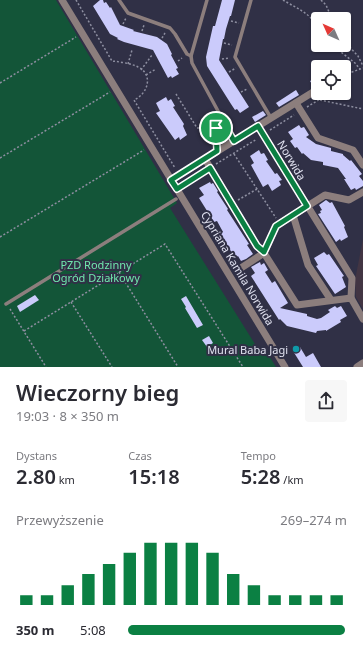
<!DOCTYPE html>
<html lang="pl">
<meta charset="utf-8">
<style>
body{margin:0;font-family:"Noto Sans",sans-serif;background:#f7f7f7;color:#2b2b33;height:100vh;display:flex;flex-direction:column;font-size:15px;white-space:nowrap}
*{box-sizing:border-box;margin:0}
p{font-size:13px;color:#7c7c81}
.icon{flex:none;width:22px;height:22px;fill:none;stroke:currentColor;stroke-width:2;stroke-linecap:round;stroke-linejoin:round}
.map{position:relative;height:367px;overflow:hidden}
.sheet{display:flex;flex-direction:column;background:#fff;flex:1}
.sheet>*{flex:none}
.needle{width:26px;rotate:315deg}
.tools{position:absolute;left:311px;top:12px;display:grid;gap:8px}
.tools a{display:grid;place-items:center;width:40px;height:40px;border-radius:4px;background:#fff;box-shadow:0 1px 3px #0004;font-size:20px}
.pin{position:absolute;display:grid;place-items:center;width:34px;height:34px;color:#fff;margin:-17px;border:2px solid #fff;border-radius:50%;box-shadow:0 1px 4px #0007}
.round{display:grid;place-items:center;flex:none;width:42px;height:42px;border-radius:4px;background:#f7f7f7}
.overview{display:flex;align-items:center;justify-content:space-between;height:68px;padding:0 16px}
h1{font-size:22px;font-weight:600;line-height:30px}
.figures{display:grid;grid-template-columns:repeat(3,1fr);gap:6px;height:68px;padding:4px 16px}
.figures div{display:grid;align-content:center}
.figures b{font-size:20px;font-weight:600}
.figures small{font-size:11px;font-weight:400}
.figures p{font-size:11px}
.chart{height:112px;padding:8px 16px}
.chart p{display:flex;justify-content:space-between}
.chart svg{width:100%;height:72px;margin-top:4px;stroke:#0b8043;stroke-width:6}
ul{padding:0 16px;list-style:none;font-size:13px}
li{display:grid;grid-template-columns:64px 48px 1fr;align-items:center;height:30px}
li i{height:10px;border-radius:5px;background:#0b8043}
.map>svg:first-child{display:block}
.education{fill:#423543}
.green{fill:#135538}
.building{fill:#cbcbfb}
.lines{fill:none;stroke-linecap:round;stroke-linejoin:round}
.path{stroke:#8e8fa1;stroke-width:1.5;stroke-dasharray:2 2;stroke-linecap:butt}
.lane{stroke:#8c7e7d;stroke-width:3.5}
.street{stroke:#8c7e7d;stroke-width:7}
.route-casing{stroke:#fff;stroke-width:8}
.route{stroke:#0b8043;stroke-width:5}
.culture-dot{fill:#0f9aa8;stroke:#303046;stroke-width:1.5}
.labels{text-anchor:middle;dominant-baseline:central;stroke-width:4;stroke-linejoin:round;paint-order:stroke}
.street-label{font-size:11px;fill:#e1e2f0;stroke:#303046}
.park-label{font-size:11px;fill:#70e8ad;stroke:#303046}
.poi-label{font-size:11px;fill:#e1e2f0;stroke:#303046;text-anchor:end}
</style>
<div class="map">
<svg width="363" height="367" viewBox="0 0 363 367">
<rect width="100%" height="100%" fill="#303046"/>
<!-- education -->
<polygon class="education" points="363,239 363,309 356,297 355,280"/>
<!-- green -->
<polygon class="green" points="0,0 56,0 177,203 170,208 258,349 263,346 276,367 0,367"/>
<!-- building -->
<g class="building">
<polygon points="100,0 103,0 104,3 106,2 110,8 111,7 120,25 134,30 133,31 157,37 167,44 172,54 171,55 178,68 176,69 179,74 172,78 171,76 168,78 153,50 124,42 117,39 118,38 110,34 93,6"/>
<polygon points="222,0 235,0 231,16 230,16 226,29 224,39 223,39 219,60 249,107 240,113 237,109 235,110 231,104 207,66 206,57 213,26 215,26"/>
<polygon points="318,77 318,84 313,86 310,81"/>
<polygon points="296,90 299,95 279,107 276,103"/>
<polygon points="166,97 168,101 171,99 175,106 173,107 184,124 183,126 187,135 180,140 179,137 175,140 156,113 160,111 156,103"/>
<polygon points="263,111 266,115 255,122 252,117"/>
<polygon points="299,125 301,128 304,127 309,135 306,137 316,144 331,148 331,151 343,154 343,155 350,161 351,160 362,174 359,176 363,181 363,186 356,190 355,188 351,190 344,179 346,179 338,168 323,165 323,162 311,160 303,153 302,154 297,147 295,148 290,141 293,139 288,132"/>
<polygon points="259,150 261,154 264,153 268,160 266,161 275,174 277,173 282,180 279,181 281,185 272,191 268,184 263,187 251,165 254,163 250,156"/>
<polygon points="210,182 211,184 213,183 218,191 217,192 228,209 227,210 249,244 247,245 253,254 246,259 241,261 238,256 235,258 220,233 223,232 217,221 214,222 199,198 204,195 199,188"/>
<polygon points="326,200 330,203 332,202 345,226 344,227 348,237 341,241 340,239 336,242 318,214 321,213 320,211 322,210 319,205"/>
<polygon points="324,252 327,255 329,254 344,276 342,277 346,287 335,294 316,266 318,265 314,258"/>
<polygon points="260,262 261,265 264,263 268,270 265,272 272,283 275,281 288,303 280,308 307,314 307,316 317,319 321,318 330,312 328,310 335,306 337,308 341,306 347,316 340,320 341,322 326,331 326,330 317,331 316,333 287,326 280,319 279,320 251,276 255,273 251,267"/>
<polygon points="35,295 39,300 20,312 17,306"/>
<polygon points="186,296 203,325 197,328 185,308 186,307 181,299"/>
<polygon points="209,336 213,343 207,347 202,340"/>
<polygon points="300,347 306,357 313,353 321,367 303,367 293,351"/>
</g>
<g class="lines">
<!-- path -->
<g class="path">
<path d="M76 0 112 61C120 62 130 63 138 67 153 74 149 93 134 100L175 168"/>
<path d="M283 0C296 8 312 14 318 28"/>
<polyline points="321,0 326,5 332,19"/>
<polyline points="231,21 239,23"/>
<polyline points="123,24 126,18"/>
<polyline points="142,31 144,25"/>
<polyline points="162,38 165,33"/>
<polyline points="344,41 358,56 363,66"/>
<polyline points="224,43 232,45"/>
<polyline points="332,45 355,63 360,69"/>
<polyline points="222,59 230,58"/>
<polyline points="178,61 182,58"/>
<polyline points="128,64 132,50"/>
<polyline points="141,70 152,55"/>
<polyline points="229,72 236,68"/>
<polyline points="146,75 156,69"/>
<polyline points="344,75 363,68"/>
<polyline points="0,83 76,37"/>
<polyline points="241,92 247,89"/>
<polyline points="176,94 197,128 211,128"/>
<polyline points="320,100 363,109"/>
<polyline points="307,107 330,93"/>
<polyline points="223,129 227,129 230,134"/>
<polyline points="270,130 294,115"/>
<polyline points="234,154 257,189"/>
<polyline points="0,158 110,92"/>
<polyline points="216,164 257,139"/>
<polyline points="184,184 204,172"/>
<polyline points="238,200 257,189 276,218"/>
<polyline points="0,237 144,150"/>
<polyline points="119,272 178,367"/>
<polyline points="71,302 112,367"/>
<polyline points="10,309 46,367"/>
<polyline points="24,331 165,244 243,367"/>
</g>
<!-- lane -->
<g class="lane">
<polyline points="119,0 128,13 170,28 175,34 187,54 191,56"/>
<polyline points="207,0 191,56 192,63 218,111 219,119 216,128 217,151"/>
<polyline points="251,0 235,57 271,118"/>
<polyline points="6,304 176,199"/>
</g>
<!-- street -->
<g class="street">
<polyline points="62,0 285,367"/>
<polyline points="296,103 318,138 353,150 363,165"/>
<polyline points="258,126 352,278 351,298"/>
<polyline points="205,159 257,246 264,253 276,226 325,195 349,200 363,192"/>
<polyline points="171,180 318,89"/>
<polyline points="293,215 308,265 331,300"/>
<polyline points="241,268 264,253 297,305 351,298 363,319"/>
<polyline points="357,367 363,363"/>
</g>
</g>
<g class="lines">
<!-- route casing -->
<g class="route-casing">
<polygon id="route" points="258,126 307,206 276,226 264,252 257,246 210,168 177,189 171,180 217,151 216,128 227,129 234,141"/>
</g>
<!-- route -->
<use href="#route" class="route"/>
</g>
<!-- markers -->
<circle class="culture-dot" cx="296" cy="349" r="4"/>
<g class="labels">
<!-- street labels -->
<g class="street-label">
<text transform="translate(292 160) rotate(59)">Norwida</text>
<text transform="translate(238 268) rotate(59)">Cypriana Kamila Norwida</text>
</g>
<!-- park labels -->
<g class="park-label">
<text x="96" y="264">PZD Rodzinny<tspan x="96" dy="13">Ogród Działkowy</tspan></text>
</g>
<!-- poi labels -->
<g class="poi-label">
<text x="288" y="349">Mural Baba Jagi</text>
</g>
</g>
</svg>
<div class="tools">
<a><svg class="needle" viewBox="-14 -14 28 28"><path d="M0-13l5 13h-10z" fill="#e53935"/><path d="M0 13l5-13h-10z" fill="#7c7c81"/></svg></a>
<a><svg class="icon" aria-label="locate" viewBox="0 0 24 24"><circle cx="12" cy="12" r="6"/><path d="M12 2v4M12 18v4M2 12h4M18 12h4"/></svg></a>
</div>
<div class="pin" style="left:216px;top:128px;background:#1e9e55"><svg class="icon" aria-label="arrive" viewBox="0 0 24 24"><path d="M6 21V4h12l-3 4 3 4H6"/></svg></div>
</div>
<section class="sheet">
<div class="overview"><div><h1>Wieczorny bieg</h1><p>19:03 · 8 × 350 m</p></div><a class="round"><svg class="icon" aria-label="share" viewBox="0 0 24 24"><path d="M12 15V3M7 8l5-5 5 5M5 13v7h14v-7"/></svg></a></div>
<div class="figures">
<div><p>Dystans</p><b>2.80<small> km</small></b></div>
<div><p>Czas</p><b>15:18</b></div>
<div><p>Tempo</p><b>5:28<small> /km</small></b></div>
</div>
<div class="chart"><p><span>Przewyższenie</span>269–274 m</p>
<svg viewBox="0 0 160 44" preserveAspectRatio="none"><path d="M5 44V38M15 44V38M25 44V32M35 44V25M45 44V19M55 44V12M65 44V6M75 44V6M85 44V6M95 44V12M105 44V25M115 44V32M125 44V38M135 44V38M145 44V38M155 44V38"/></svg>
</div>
<ul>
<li><b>350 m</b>5:08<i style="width:99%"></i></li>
</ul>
</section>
